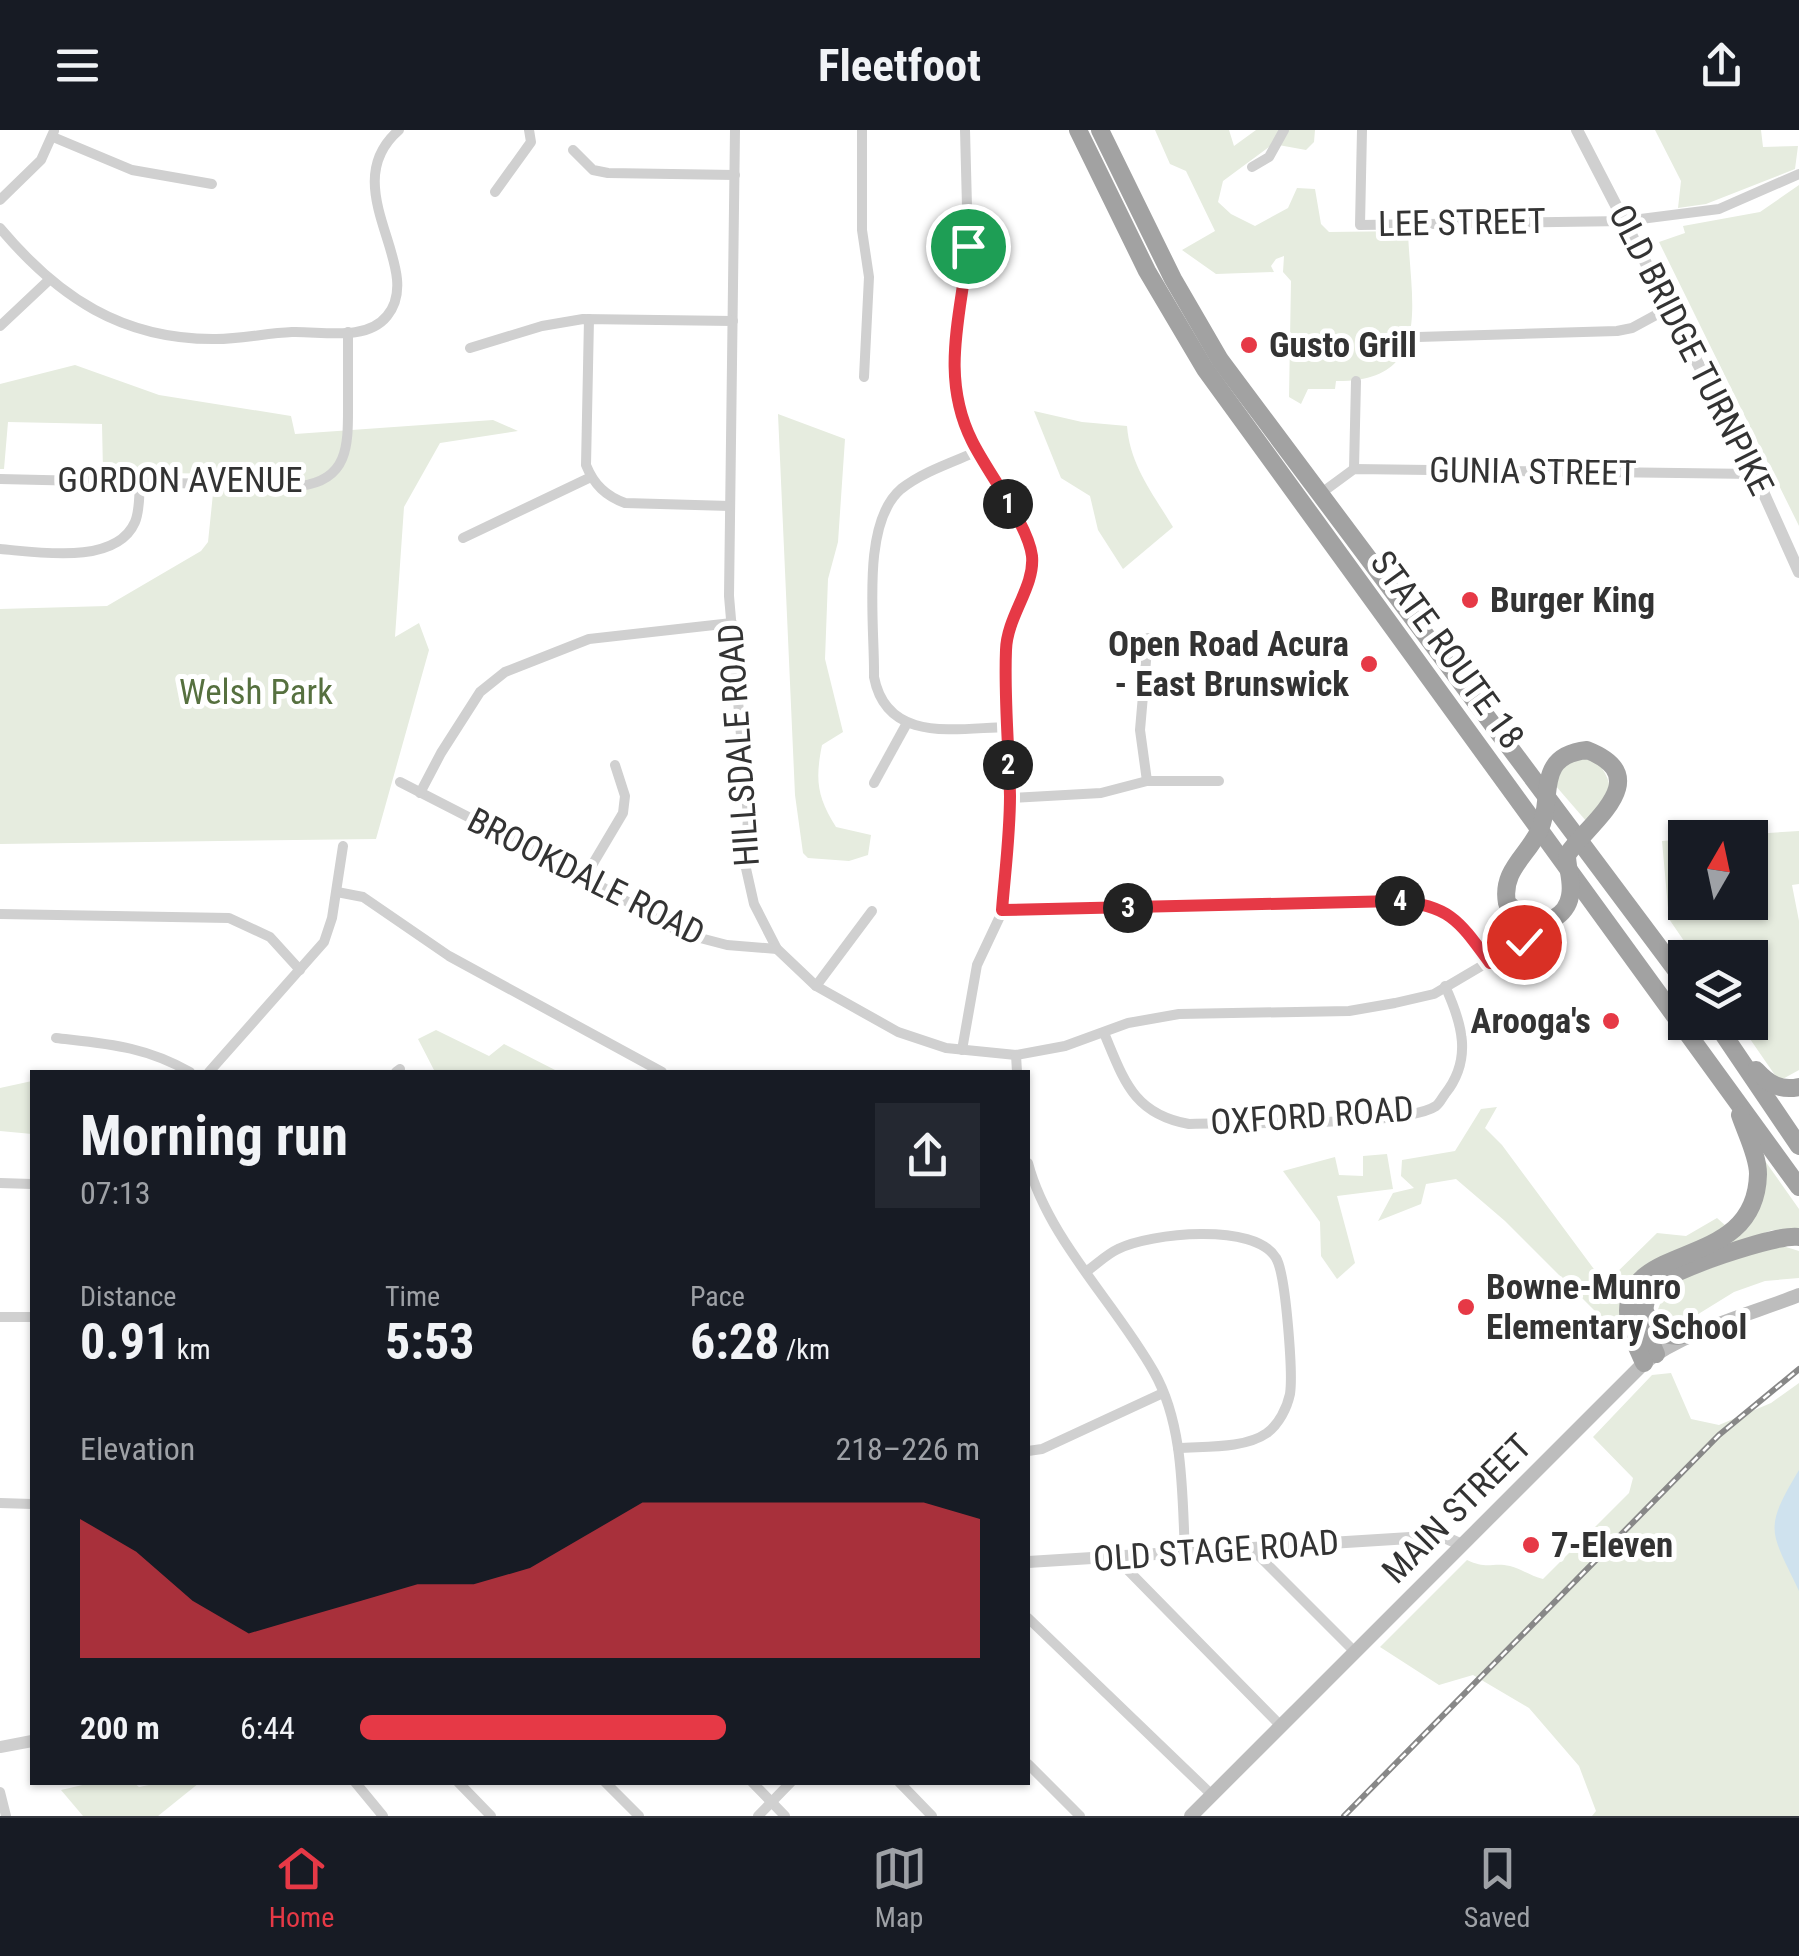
<!DOCTYPE html>
<meta charset="utf-8">
<style>
body{margin:0;font-family:"Roboto Condensed",sans-serif;background:#242831;color:#f1f3f6;height:100vh;display:flex;flex-direction:column;font-size:38px;white-space:nowrap}
*{box-sizing:border-box;margin:0}
p{font-size:32px;color:#9ea1a6}
.icon{flex:none;width:55px;height:55px;fill:none;stroke:currentColor;stroke-width:2;stroke-linecap:round;stroke-linejoin:round}
.map{position:relative;flex:1;overflow:hidden}
.sheet{position:absolute;left:30px;top:940px;width:1000px;height:715px;display:flex;flex-direction:column;background:#171b24;border-radius:0px;box-shadow:0 2px 8px #0004}
.sheet>*{flex:none}
.needle{width:65px;rotate:9deg}
.fabs{position:absolute;left:1668px;top:690px;display:grid;gap:20px}
.fabs a{display:grid;place-items:center;width:100px;height:100px;border-radius:0px;background:#171b24;box-shadow:0 2px 8px #0004;font-size:50px}
.pin{position:absolute;display:grid;place-items:center;width:85px;height:85px;color:#fff;margin:-42px;border:5px solid #fff;border-radius:50%;box-shadow:0 2px 10px #0007}
.km{position:absolute;width:50px;height:50px;margin:-25px;border-radius:50%;background:#222;color:#fff;font-size:28px;line-height:50px;text-align:center}
.round{display:grid;place-items:center;flex:none;width:105px;height:105px;border-radius:0px;background:#242831}
.summary{display:flex;align-items:center;justify-content:space-between;height:170px;padding:0 50px}
h1{font-size:55px;font-weight:700;line-height:75px}
.metrics{display:grid;grid-template-columns:repeat(3,1fr);gap:15px;height:170px;padding:10px 50px}
.metrics div{display:grid;align-content:center}
.metrics b{font-size:50px;font-weight:700}
.metrics small{font-size:28px;font-weight:400}
.metrics p{font-size:28px}
.chart{height:280px;padding:20px 50px}
.chart p{display:flex;justify-content:space-between}
.chart svg{width:100%;height:180px;margin-top:10px;fill:#e63946;opacity:.7}
ul{padding:0 50px;list-style:none;font-size:32px}
li{display:grid;grid-template-columns:160px 120px 1fr;align-items:center;height:75px}
li i{height:25px;border-radius:12px;background:#e63946}
header{display:flex;justify-content:space-between;align-items:center;height:130px;padding:0 50px;background:#171b24;font-size:45px;font-weight:700}
.dock{display:flex;justify-content:space-around;align-items:center;height:140px;border-top:2px solid #363941;background:#171b24;font-size:28px;color:#9ea1a6}
.dock a{display:grid;justify-items:center;gap:5px}
.dock .active{color:#e63946}
.map>svg:first-child{display:block}
.green{fill:#e6ecdf}
.water{fill:#cfe2ee}
.lines{fill:none;stroke-linecap:round;stroke-linejoin:round}
.minor{stroke:#d0d0d0;stroke-width:10}
.tertiary{stroke:#d0d0d0;stroke-width:12}
.secondary{stroke:#bdbdbd;stroke-width:14}
.trunk{stroke:#a2a2a2;stroke-width:18}
.rail-casing{stroke:#888;stroke-width:6}
.rail{stroke:#fff;stroke-width:2.5;stroke-dasharray:8;stroke-linecap:butt}
.route-casing{stroke:#fff;stroke-width:20}
.route{stroke:#e63946;stroke-width:12}
.poi-dot{fill:#e63946;stroke:#fff;stroke-width:4}
.labels{text-anchor:middle;dominant-baseline:central;stroke-width:10;stroke-linejoin:round;paint-order:stroke}
.street-label{font-size:35px;fill:#333;stroke:#fff}
.poi-label{font-size:35px;font-weight:bold;fill:#333;stroke:#fff;text-anchor:start}
.park-label{font-size:35px;fill:#56703f;stroke:#fff}
</style>
<header><svg class="icon" aria-label="menu" viewBox="0 0 24 24"><path d="M4 6h16M4 12h16M4 18h16"/></svg>Fleetfoot<svg class="icon" aria-label="share" viewBox="0 0 24 24"><path d="M12 15V3M7 8l5-5 5 5M5 13v7h14v-7"/></svg></header>
<div class="map">
<svg width="1799" height="1686" viewBox="0 0 1799 1686">
<rect width="100%" height="100%" fill="#fff"/>
<!-- green -->
<g class="green">
<path d="M1155 0H1229L1234 16 1256 0H1315L1314 12 1306 20 1273 14 1223 51 1218 72 1231 84 1255 96 1288 78 1297 58 1315 59 1321 94 1329 102 1408 101C1410 171 1435 252 1336 251L1335 259H1308L1301 274 1289 267 1291 151 1283 142 1284 126 1276 129 1271 136 1274 142 1216 144 1182 120 1215 101 1186 41 1170 34Z"/>
<polygon points="1655,0 1761,0 1763,17 1798,16 1795,39 1706,74 1678,78 1681,51"/>
<polygon points="1799,55 1799,396 1659,112 1685,103 1683,96 1760,82"/>
<polygon points="75,235 159,265 291,286 295,304 493,290 518,301 440,313 404,377 395,507 419,493 429,520 376,709 0,714 0,479 107,476 201,421 208,412 214,354 285,354 284,345 103,342 102,294 8,292 4,339 0,339 0,254"/>
<path d="M1034 281 1082 292 1127 296C1130 335 1153 364 1173 397L1123 439 1098 400 1090 366 1061 348Z"/>
<path d="M778 284 845 309 838 412 828 449 825 529 843 602 822 615C815 650 817 667 836 697L871 705 868 725 849 731 808 728 803 723 795 665Z"/>
<path d="M1573 628 1596 630C1620 661 1608 665 1587 692L1555 655 1556 646Z"/>
<polygon points="1799,701 1799,754 1792,755 1799,791 1799,940 1779,951 1739,893 1750,892 1750,828 1695,827 1669,789 1662,711 1685,709 1685,772 1750,772 1750,708 1706,707"/>
<polygon points="436,900 489,926 504,914 559,942 435,942 418,909"/>
<polygon points="32,951 32,1004 0,1001 0,958"/>
<polygon points="1497,977 1485,998 1502,1015 1605,1154 1657,1103 1686,1106 1717,1088 1726,1096 1622,1184 1620,1206 1505,1091 1456,1049 1426,1054 1421,1074 1378,1091 1393,1063 1414,1058 1401,1046 1402,1030 1455,1021 1481,979"/>
<polygon points="1387,1024 1393,1059 1337,1066 1355,1133 1337,1149 1321,1126 1320,1092 1283,1041 1335,1027 1339,1045 1363,1046 1363,1026"/>
<polygon points="1763,1028 1799,1079 1799,1101 1772,1100 1729,1117"/>
<polygon points="1776,1114 1799,1121 1799,1148 1765,1151 1734,1162 1687,1191 1672,1192 1657,1182 1665,1161 1676,1151"/>
<path d="M1671 1243 1691 1289 1719 1295 1771 1273 1799 1253V1686H1592L1596 1681 1579 1636 1529 1578 1473 1545 1439 1555 1380 1517 1467 1430C1488 1440 1492 1432 1510 1436 1521 1439 1531 1446 1543 1449L1629 1363 1633 1348 1593 1307 1652 1245Z"/>
<polygon points="91,1653 134,1653 139,1657 159,1653 199,1653 158,1686 83,1686 61,1660"/>
</g>
<!-- water -->
<path class="water" d="M1799 1340V1461C1770 1400 1763 1400 1799 1340Z"/>
<g class="lines">
<!-- minor -->
<g class="minor">
<polyline points="735,0 729,466 748,687 745,734 754,774 777,819 816,856 898,902 946,918 1016,925 1065,916 1128,893 1179,884 1349,881 1395,873 1434,864 1546,798"/>
<polyline points="862,0 862,100 869,147 864,247"/>
<polyline points="1362,0 1360,95 1625,91 1719,79 1799,44"/>
<polyline points="53,7 132,40 212,54"/>
<polyline points="573,20 593,40 608,43 735,45"/>
<polyline points="1252,37 1269,27 1284,0"/>
<polyline points="495,62 531,12 529,0"/>
<polyline points="0,70 41,30 54,1"/>
<path d="M0 98C58 167 122 210 216 209 241 209 267 203 292 202 322 201 366 212 387 186 427 138 333 57 399 0"/>
<path d="M589 189 586 335C594 355 606 366 625 373L730 376"/>
<polyline points="0,196 49,150"/>
<polyline points="1418,207 1617,201 1632,198 1667,179"/>
<polyline points="470,218 542,196 583,189 733,191"/>
<path d="M978 321C953 332 922 342 901 359 860 394 875 496 874 547 887 614 956 598 1007 597"/>
<polyline points="1354,339 1356,251"/>
<path d="M0 349 300 356C350 350 348 313 348 273 348 249 348 226 348 202"/>
<polyline points="1320,364 1354,339 1755,344"/>
<polyline points="463,408 591,347"/>
<path d="M0 419C37 422 116 436 135 392 140 380 139 365 140 352"/>
<polyline points="1147,651 1140,600 1148,508"/>
<polyline points="400,652 585,747 681,803 727,815 777,819"/>
<polyline points="874,653 907,593"/>
<polyline points="420,663 441,623 480,562 505,542 589,509 732,493"/>
<polyline points="1010,668 1101,663 1147,651 1219,651"/>
<polyline points="585,747 623,683 625,666 615,635"/>
<polyline points="337,762 363,767 449,826 662,942"/>
<path d="M1002 781 1397 771C1450 775 1460 792 1490 833"/>
<polyline points="0,784 229,788 270,807 300,840"/>
<polyline points="816,856 872,781"/>
<path d="M1104 903C1124 950 1133 984 1189 994 1234 992 1405 997 1436 976 1440 973 1442 968 1445 964 1473 929 1462 893 1445 856"/>
<path d="M56 908C108 914 144 916 190 942"/>
<polyline points="962,920 977,835 1002,782 1010,668 1006,520 1014,480 1030,447 1032,429 1026,406 971,309 954,246 953,214 968,115 965,0"/>
<polyline points="1016,925 1017,942"/>
<polyline points="209,942 324,812 332,788 343,716"/>
<polyline points="396,942 400,939"/>
<path d="M1028 1033C1048 1109 1116 1174 1154 1242 1184 1295 1182 1364 1185 1423"/>
<polyline points="0,1053 32,1054"/>
<path d="M1087 1141C1097 1134 1107 1124 1118 1119 1150 1103 1255 1092 1276 1128 1286 1144 1293 1244 1290 1264 1287 1278 1279 1294 1267 1303 1244 1319 1205 1316 1178 1318"/>
<polyline points="0,1187 32,1187"/>
<polyline points="1028,1321 1042,1319 1163,1263"/>
<polyline points="0,1373 32,1374"/>
<polyline points="1251,1418 1355,1522"/>
<polyline points="1116,1428 1281,1596"/>
<polyline points="1028,1488 1212,1665"/>
<polyline points="1028,1634 1080,1686"/>
<polyline points="355,1652 383,1686"/>
<polyline points="458,1652 491,1686"/>
<polyline points="605,1652 639,1686"/>
<polyline points="752,1652 785,1686"/>
<polyline points="899,1652 932,1686"/>
<polyline points="0,1662 6,1686"/>
<polyline points="758,1686 791,1652"/>
</g>
<!-- tertiary -->
<g class="tertiary">
<polyline points="1577,0 1755,344 1799,442"/>
<polyline points="1028,1432 1442,1406 1462,1415"/>
<polyline points="0,1617 32,1611"/>
</g>
<!-- secondary -->
<path class="secondary" d="M1191 1686 1644 1233C1684 1201 1751 1184 1799 1165"/>
<!-- trunk -->
<g class="trunk">
<polyline points="1078,0 1147,141 1205,239 1799,1057"/>
<polyline points="1100,0 1173,149 1220,230 1685,852"/>
<path d="M1587 620C1658 648 1588 693 1567 725 1567 739 1573 752 1570 766 1567 785 1545 799 1526 788 1520 785 1513 778 1507 773 1501 741 1527 726 1539 701 1555 669 1533 626 1587 620Z"/>
<polyline points="1509,781 1527,810"/>
<polyline points="1715,892 1799,1016"/>
<path d="M1756 940C1769 954 1780 961 1799 957"/>
<polyline points="1645,1183 1662,1204 1678,1206 1706,1201"/>
<path d="M1656 1224C1647 1205 1637 1176 1653 1157 1667 1141 1778 1103 1799 1107"/>
<path d="M1644 1233C1637 1217 1628 1199 1628 1181 1629 1110 1756 1141 1758 1044 1758 1026 1746 1003 1740 985"/>
</g>
<!-- rail casing -->
<g class="rail-casing">
<polyline id="rail" points="1344,1686 1719,1305 1799,1239"/>
</g>
<!-- rail -->
<use href="#rail" class="rail"/>
</g>
<g class="lines">
<!-- route casing -->
<g class="route-casing">
<path id="route" d="M968 116C962 183 939 245 972 311 987 342 1028 394 1032 426 1035 457 1007 486 1006 520 1004 569 1009 618 1010 666 1010 704 1005 742 1002 780L1397 771C1450 775 1460 792 1490 833L1524 812"/>
</g>
<!-- route -->
<use href="#route" class="route"/>
</g>
<!-- markers -->
<g class="poi-dot">
<circle cx="1249" cy="215" r="10"/>
<circle cx="1470" cy="470" r="10"/>
<circle cx="1369" cy="534" r="10"/>
<circle cx="1611" cy="891" r="10"/>
<circle cx="1466" cy="1177" r="10"/>
<circle cx="1531" cy="1415" r="10"/>
</g>
<g class="labels">
<!-- street labels -->
<g class="street-label">
<text transform="translate(1462 93) rotate(-1)">LEE STREET</text>
<text transform="translate(1691 220) rotate(63)">OLD BRIDGE TURNPIKE</text>
<text transform="translate(1533 342) rotate(1)">GUNIA STREET</text>
<text x="180" y="350">GORDON AVENUE</text>
<text transform="translate(1447 520) rotate(54)">STATE ROUTE 18</text>
<text transform="translate(739 615) rotate(-94)">HILLSDALE ROAD</text>
<text transform="translate(586 747) rotate(27)">BROOKDALE ROAD</text>
<text transform="translate(1312 986) rotate(-4)">OXFORD ROAD</text>
<text transform="translate(1457 1379) rotate(-45)">MAIN STREET</text>
<text transform="translate(1216 1421) rotate(-4)">OLD STAGE ROAD</text>
</g>
<!-- poi labels -->
<g class="poi-label">
<text x="1269" y="215">Gusto Grill</text>
<text x="1490" y="470">Burger King</text>
<text x="1349" y="514" text-anchor="end">Open Road Acura<tspan x="1349" dy="40">- East Brunswick</tspan></text>
<text x="1591" y="891" text-anchor="end">Arooga's</text>
<text x="1486" y="1157">Bowne-Munro<tspan x="1486" dy="40">Elementary School</tspan></text>
<text x="1551" y="1415">7-Eleven</text>
</g>
<!-- park labels -->
<g class="park-label">
<text x="256" y="562">Welsh Park</text>
</g>
</g>
</svg>
<div class="fabs">
<a><svg class="needle" viewBox="-14 -14 28 28"><path d="M0-13l5 13h-10z" fill="#e53935"/><path d="M0 13l5-13h-10z" fill="#9ea1a6"/></svg></a>
<a><svg class="icon" aria-label="layers" viewBox="0 0 24 24"><path d="M12 4l9 5-9 5-9-5zM3 14l9 5 9-5"/></svg></a>
</div>
<div class="pin" style="left:968px;top:116px;background:#1e9e55"><svg class="icon" aria-label="arrive" viewBox="0 0 24 24"><path d="M6 21V4h12l-3 4 3 4H6"/></svg></div>
<div class="pin" style="left:1524px;top:812px;background:#d93025"><svg class="icon" aria-label="check" viewBox="0 0 24 24"><path d="M5 12l5 5 9-10"/></svg></div>
<b class="km" style="left:1008px;top:374px">1</b>
<b class="km" style="left:1008px;top:635px">2</b>
<b class="km" style="left:1128px;top:778px">3</b>
<b class="km" style="left:1400px;top:771px">4</b>
<section class="sheet">
<div class="summary"><div><h1>Morning run</h1><p>07:13</p></div><a class="round"><svg class="icon" aria-label="share" viewBox="0 0 24 24"><path d="M12 15V3M7 8l5-5 5 5M5 13v7h14v-7"/></svg></a></div>
<div class="metrics">
<div><p>Distance</p><b>0.91<small> km</small></b></div>
<div><p>Time</p><b>5:53</b></div>
<div><p>Pace</p><b>6:28<small> /km</small></b></div>
</div>
<div class="chart"><p><span>Elevation</span>218–226 m</p>
<svg viewBox="0 0 160 44" preserveAspectRatio="none"><path d="M0 44V10L10 18L20 30L30 38L40 34L50 30L60 26L70 26L80 22L90 14L100 6L110 6L120 6L130 6L140 6L150 6L160 10V44z"/></svg>
</div>
<ul>
<li><b>200 m</b>6:44<i style="width:59%"></i></li>
</ul>
</section>
</div>
<nav class="dock">
<a class="active"><svg class="icon" aria-label="home" viewBox="0 0 24 24"><path d="M3 11l9-7 9 7M6 9v11h12V9"/></svg>Home</a>
<a><svg class="icon" aria-label="map" viewBox="0 0 24 24"><path d="M3 6l6-2 6 2 6-2v14l-6 2-6-2-6 2zM9 4v14M15 6v14"/></svg>Map</a>
<a><svg class="icon" aria-label="saved" viewBox="0 0 24 24"><path d="M7 4h10v16l-5-4-5 4z"/></svg>Saved</a>
</nav>
